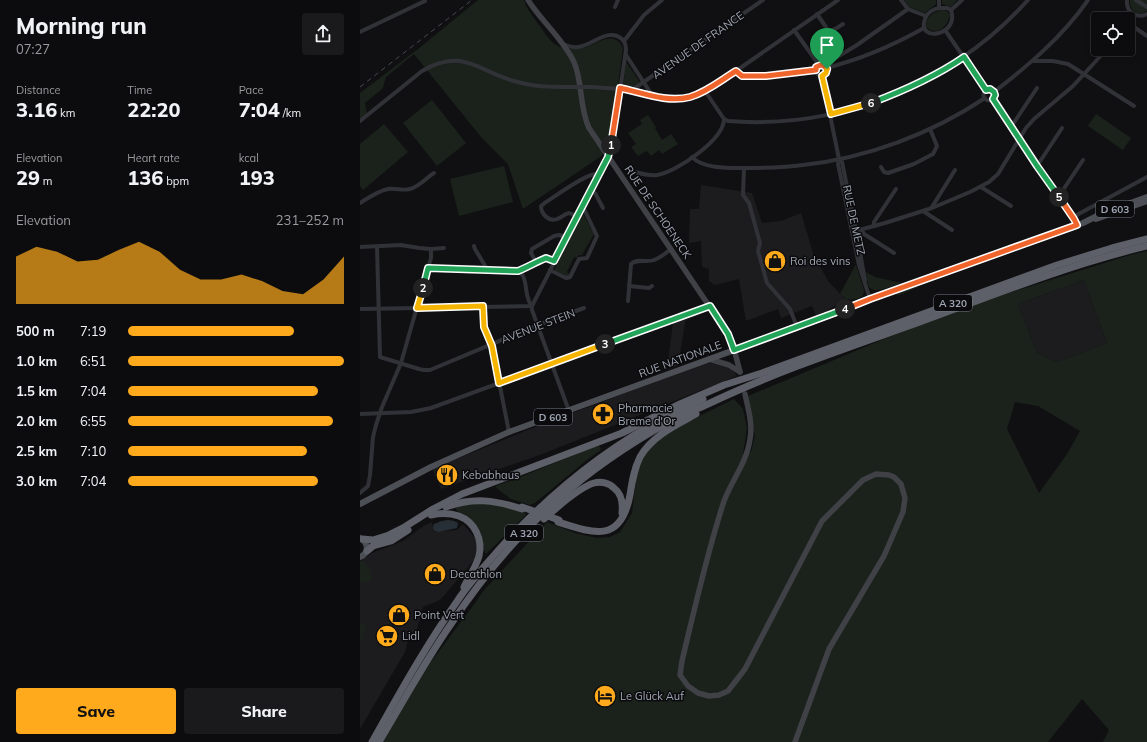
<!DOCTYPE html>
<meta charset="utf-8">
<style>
body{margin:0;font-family:Mulish,sans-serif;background:#1a1a1c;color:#f1f3f6;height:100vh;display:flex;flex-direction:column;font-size:15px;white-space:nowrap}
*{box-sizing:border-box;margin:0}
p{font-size:13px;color:#9a9b9e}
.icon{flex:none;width:22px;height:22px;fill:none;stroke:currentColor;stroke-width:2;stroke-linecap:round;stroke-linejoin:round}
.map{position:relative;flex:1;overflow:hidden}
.drawer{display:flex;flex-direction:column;background:#0c0c0e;width:360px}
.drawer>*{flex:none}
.tools{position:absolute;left:731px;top:12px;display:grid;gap:8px}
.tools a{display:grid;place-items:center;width:44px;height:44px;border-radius:4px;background:#0c0c0e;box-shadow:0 2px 6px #0003,0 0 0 1px #2c2c2e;font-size:20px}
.pin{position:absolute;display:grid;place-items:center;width:34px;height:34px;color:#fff;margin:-41px -17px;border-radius:50% 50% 50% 0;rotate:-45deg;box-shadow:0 0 4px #0007}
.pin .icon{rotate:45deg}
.km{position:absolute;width:20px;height:20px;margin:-10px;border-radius:50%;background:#222;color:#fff;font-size:11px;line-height:20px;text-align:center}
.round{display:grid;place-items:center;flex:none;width:42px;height:42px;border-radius:4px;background:#1a1a1c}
.overview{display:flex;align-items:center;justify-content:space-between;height:68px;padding:0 16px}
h1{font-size:22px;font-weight:800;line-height:30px}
.stats{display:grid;grid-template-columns:repeat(3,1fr);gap:6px;height:68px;padding:4px 16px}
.stats div{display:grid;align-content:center}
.stats b{font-size:20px;font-weight:800}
.stats small{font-size:11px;font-weight:400}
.stats p{font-size:11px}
.chart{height:112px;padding:8px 16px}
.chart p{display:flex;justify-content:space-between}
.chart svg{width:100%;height:72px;margin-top:4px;fill:#feaa1c;opacity:.7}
.button{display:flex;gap:8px;margin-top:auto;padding:8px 16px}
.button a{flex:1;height:46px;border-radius:4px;background:#feaa1c;color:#111;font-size:16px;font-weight:800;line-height:46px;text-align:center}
.button a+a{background:#1a1a1c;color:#f1f3f6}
ul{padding:0 16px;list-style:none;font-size:13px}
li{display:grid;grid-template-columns:64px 48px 1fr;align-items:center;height:30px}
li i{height:10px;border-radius:5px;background:#feaa1c}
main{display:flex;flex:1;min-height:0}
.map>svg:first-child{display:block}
.built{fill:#1c1c1f}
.green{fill:#1a221b;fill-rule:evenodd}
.water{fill:#262f36}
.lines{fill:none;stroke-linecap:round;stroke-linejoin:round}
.street{stroke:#313237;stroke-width:4}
.secondary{stroke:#3f4147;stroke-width:5.5}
.primary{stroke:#4d4f56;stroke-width:6}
.highway{stroke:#5d6068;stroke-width:7}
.rail{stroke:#46484e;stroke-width:1;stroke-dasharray:5 4;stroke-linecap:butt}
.street-bridge{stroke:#313237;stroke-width:4}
.highway-bridge{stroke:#5d6068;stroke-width:7}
.split-1-casing{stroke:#fff;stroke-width:8}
.split-2-casing{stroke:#fff;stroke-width:8}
.split-3-casing{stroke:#fff;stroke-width:8}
.split-4-casing{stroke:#fff;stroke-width:8}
.split-5-casing{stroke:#fff;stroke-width:8}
.split-6-casing{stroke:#fff;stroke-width:8}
.split-7-casing{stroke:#fff;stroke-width:8}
.split-1{stroke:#f0652b;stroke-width:5}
.split-2{stroke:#22a559;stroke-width:5}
.split-3{stroke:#f5b400;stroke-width:5}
.split-4{stroke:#22a559;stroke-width:5}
.split-5{stroke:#f0652b;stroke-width:5}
.split-6{stroke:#22a559;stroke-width:5}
.split-7{stroke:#f5b400;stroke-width:5}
.labels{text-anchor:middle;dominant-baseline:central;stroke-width:3;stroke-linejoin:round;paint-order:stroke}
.shield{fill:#0b0b0d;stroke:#737882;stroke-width:1}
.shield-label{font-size:10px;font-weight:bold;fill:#a0a7b4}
.street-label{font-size:11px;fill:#a0a7b4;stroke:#0b0b0d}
.poi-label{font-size:11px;fill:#a0a7b4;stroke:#0b0b0d;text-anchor:start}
</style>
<main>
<section class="drawer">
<div class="overview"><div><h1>Morning run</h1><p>07:27</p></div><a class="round"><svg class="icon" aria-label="share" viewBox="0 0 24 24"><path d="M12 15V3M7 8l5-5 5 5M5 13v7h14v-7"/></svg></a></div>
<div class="stats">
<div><p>Distance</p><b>3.16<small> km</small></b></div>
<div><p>Time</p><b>22:20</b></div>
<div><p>Pace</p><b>7:04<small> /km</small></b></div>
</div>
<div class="stats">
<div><p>Elevation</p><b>29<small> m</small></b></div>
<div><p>Heart rate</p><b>136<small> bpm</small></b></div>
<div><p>kcal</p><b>193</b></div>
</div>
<div class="chart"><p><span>Elevation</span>231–252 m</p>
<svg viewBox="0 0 160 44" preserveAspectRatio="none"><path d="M0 44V15L10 9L20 12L30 18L40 17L50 11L60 6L70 12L80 23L90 29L100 29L110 26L120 30L130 36L140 38L150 29L160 15V44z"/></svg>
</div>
<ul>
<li><b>500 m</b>7:19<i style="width:77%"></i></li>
<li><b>1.0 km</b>6:51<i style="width:100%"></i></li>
<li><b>1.5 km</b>7:04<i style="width:88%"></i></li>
<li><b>2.0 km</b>6:55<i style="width:95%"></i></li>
<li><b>2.5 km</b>7:10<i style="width:83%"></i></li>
<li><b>3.0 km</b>7:04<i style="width:88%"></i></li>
</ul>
<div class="button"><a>Save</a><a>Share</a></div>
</section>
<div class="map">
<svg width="787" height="742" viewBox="0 0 787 742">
<rect width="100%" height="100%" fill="#101012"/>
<!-- built -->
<g class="built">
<polygon points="341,185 392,193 402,223 421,221 441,213 454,256 468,281 485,299 466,312 456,316 452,306 421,318 418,309 386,321 379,279 355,285 349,281 349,269 342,267 341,241 329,243 330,209 339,209"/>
<polygon points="724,280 747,343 697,362 677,353 658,304"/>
<polygon points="326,318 318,365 310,369 308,362 313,323"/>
<polygon points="349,363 356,364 372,369 377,376 180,455 81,489 72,469 170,429 342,364"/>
<polygon points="72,522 74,532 97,530 103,524 114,537 117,542 117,552 114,560 80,600 63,607 56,633 48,641 45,652 0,729 0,742 0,561 12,553 43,541 62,527"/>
</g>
<!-- green -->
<g class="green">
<path d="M118 0H164C167 10 174 18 180 26 184 32 192 44 198 46 203 49 218 49 223 48 236 45 254 28 263 48L258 85 246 151 240 157 163 209 148 164 121 137 54 54 26 77 23 88 5 103 7 114 0 120V93L58 49Z"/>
<polygon points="544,0 576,0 576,4 565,13 549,7"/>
<polygon points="582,0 597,0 591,7 582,4"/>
<path d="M770 0H787V11C778 17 769 11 770 0Z"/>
<path d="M581 10C586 10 588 11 590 15 588 27 576 37 566 27 566 17 572 13 581 10Z"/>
<polygon points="266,63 267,63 280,82 272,89 264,87 263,86"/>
<polygon points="72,100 106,143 77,166 43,123"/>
<polygon points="736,114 771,138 763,150 728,126"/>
<polygon points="288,115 296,127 295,128 302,140 311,134 318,144 302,154 299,150 291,156 287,151 278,156 271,147 276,144 268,133 282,124 280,120"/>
<polygon points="24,124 48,152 3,190 0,186 0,144"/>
<polygon points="144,166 153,202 99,216 90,179"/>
<polygon points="223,214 234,234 222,255 219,255 217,258 214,257 207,272 209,274 208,276 206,276 195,270 195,268"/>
<path d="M787 251V742H743L749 730 722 699 688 742H23L59 678 115 603 124 590 187 522 215 533 237 538 250 537 260 532 272 513 278 464 292 445 311 430 374 399 383 409 387 428 383 454 391 452 395 436 388 396 574 318 642 295 770 255ZM724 280 747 343 697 362 677 353 658 304ZM655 402 678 406 720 431 707 454 679 493 647 429Z"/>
<path d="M496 265 504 290C504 300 493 300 486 299L480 294 495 266Z"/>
<path d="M506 272 515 277 542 283C534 285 515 295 509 287 507 283 507 276 506 272Z"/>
<polygon points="557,285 558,287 556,288 539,295 535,294 535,293"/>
<polygon points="238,445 240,447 241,450 228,459 175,503 170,505 151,499 135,487 138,485 153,480"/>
<path d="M119 502 155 508 165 512 166 515 127 553H125C122 542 124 536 116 525 114 522 110 518 107 516 102 512 96 513 95 507Z"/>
<polygon points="0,561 3,561 8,566 12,578 10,581 0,583"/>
<polygon points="0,622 6,625 2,641 0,641"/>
</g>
<!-- water -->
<polygon class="water" points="88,520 94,521 98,523 97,528 79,532 74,531 73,527 74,524 82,521"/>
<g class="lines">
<!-- street -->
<g class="street">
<polyline points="541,0 548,9 566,16"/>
<path d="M767 0C766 12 776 19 787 14"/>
<polyline points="776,0 787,7"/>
<polyline points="255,7 258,0"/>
<path d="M579 8H587L591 10C600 36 556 43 565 19 567 13 573 9 579 8Z"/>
<polyline points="579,8 579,0"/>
<polyline points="591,10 602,0"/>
<path d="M457 14 468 30C473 32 478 27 483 24"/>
<polyline points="768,22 774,15"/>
<polyline points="768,23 787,36"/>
<polyline points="434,30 459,65"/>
<polyline points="585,30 626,90"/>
<polyline points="0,32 65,1"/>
<polyline points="264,41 284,15 302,0"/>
<polyline points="266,55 290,92 290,95"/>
<polyline points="673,61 693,61 708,64 774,106"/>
<circle cx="461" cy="70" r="5.5"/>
<polyline points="464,65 497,45 548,9"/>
<path d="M466 68C502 59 532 46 564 28"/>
<polyline points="376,71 382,76 406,76 455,70"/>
<polyline points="462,76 479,159 478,164 499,265 510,299"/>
<polyline points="232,87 260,89 303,97 323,98 330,97 345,91 376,71 478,0"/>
<circle cx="629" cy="95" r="5.5"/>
<polyline points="272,90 403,0"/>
<path d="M345 91 364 119 368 121C481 130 593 83 668 0"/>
<path d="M634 92C669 65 703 36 728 0"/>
<polyline points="633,99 677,166 714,219 717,225"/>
<path d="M0 121 62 71C102 47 118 71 154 81 173 87 191 87 209 87"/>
<polyline points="651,127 677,88"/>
<path d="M332 157C343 169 370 168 385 168 404 168 423 168 443 165 507 158 571 134 625 98"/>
<polyline points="479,159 482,162 496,231 505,280"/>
<polyline points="677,166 702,128"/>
<polyline points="521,167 524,172 528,173 554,164 573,154 577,146 570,129"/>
<polyline points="384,168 383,195 389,203 400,243 398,251 407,283 430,309 437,327"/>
<path d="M275 172C282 174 289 176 297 175 316 172 364 140 364 119"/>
<polyline points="621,187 651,206"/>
<polyline points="231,191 235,193 243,208"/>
<polyline points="699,196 723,160"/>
<path d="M0 203C8 198 18 191 28 189 36 188 43 191 50 189 60 186 66 178 74 173"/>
<polyline points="572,207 595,170"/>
<polyline points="563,211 592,230"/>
<path d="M217 216 209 213C204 214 201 218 197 219 189 222 181 214 181 206L186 202C196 196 229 171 239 174"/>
<polyline points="713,217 787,177"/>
<polyline points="514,226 514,222 536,189"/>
<polyline points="501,229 504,234 534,253"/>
<polyline points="492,232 525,223 572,208 610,192 629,182 638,174 666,128 674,119 713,86 747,49"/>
<polyline points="114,246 115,249 127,269"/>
<polyline points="0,247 41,245 59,248 71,249 71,258 41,363 22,407 16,425 13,437 10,475 8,486 0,493"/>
<polyline points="17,247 20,357 59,369 64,370 70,370 175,326 224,308"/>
<polyline points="71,249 84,248"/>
<polyline points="176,262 186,258 194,261"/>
<path d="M68 268 153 270 161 273C167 280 165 290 168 298 169 303 172 305 172 310L209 411"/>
<polyline points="190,270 206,278 210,277 219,259 227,258 237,236 224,209 222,208"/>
<polyline points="157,271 171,266 176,262 171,253 172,249 194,236 199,235 206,237"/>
<polyline points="269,286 289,288 292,286"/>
<path d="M268 301 271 264C277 258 286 263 294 260 300 258 306 253 311 249"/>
<polyline points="123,306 124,327 132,346 149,432"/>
<path d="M0 309 172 306 248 157 258 104 266 50C266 45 265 42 262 39 247 27 232 46 218 47 213 48 208 46 203 44"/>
<polyline points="0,414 51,412 71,408 350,306"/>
</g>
<!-- secondary -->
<g class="secondary">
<path d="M168 0C182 22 203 39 214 62 223 83 219 107 229 128L368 334 373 345 380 372"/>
<polyline points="349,359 369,365 380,372"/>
<path d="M385 394C388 408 393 425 390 439 387 462 372 480 364 501 347 553 335 607 322 661L320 675 328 686 338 693 349 696 359 695 368 691 385 669 462 521 503 480 516 474 529 475 534 477 541 484 545 498 543 512 524 556 469 649 435 742"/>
</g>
<!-- primary -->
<g class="primary">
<polyline points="736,219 787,201"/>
<polyline points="0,504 71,467 149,432 457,320 510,299 723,223 743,213 787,197"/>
<path d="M0 538C9 543 9 553 0 557"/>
</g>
<!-- highway -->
<g class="highway">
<path d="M86 507C113 497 135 500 162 509"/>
<path d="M71 515C80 513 90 513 99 516 115 522 123 540 119 556 116 567 109 577 104 587"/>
<path d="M184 519C195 509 220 487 234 483 241 481 249 483 254 488 262 494 263 504 262 513"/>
<path d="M198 522C235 534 261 543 270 495 272 482 274 469 280 457 292 436 316 425 336 414"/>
<polyline points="2,539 13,540 29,535 43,528 73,509 102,494 262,433 320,404 364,385 402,373 697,265 752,248 787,239"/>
<polyline points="7,551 13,546 31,541 48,530"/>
<path d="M12 742C39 694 66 645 98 600 109 583 123 568 136 553 185 498 242 450 308 416 319 410 331 404 343 399"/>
<path d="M19 742C43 702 65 661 91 624 121 579 156 537 196 501 230 471 269 444 309 422 322 415 335 410 348 404 415 372 487 348 557 323 633 295 708 265 787 246"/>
</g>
<!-- rail -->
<polyline class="rail" points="0,87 112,0"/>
<!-- street-bridge -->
<polyline class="street-bridge" points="209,87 232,87"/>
<!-- highway-bridge -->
<polyline class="highway-bridge" points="162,507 199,520"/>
</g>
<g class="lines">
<!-- split-1 casing -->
<g class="split-1-casing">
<path id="split-1" d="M251 145 260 88C283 93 308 103 330 97 347 92 361 80 376 71L382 76H406L456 70V67L461 65 464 66 467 69"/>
</g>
<!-- split-2 casing -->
<g class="split-2-casing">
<path id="split-2" d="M63 288 68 268 158 271C168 267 176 262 186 258L194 261 248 157 251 145"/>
</g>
<!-- split-3 casing -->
<g class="split-3-casing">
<polyline id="split-3" points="63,288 57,308 123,306 124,327 132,346 139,383 245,344"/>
</g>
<!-- split-4 casing -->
<g class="split-4-casing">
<polyline id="split-4" points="245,344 350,306 368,334 374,350 485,309"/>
</g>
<!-- split-5 casing -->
<g class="split-5-casing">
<polyline id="split-5" points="485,309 510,299 717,225 714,219 699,197"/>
</g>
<!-- split-6 casing -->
<g class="split-6-casing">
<path id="split-6" d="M511 103C543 91 575 77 604 57L626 90 630 89 634 92 635 95 633 99 677 166 699 197"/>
</g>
<!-- split-7 casing -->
<g class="split-7-casing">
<polyline id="split-7" points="467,69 466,73 462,76 471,114 511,103"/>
</g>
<!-- split-1 -->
<use href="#split-1" class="split-1"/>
<!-- split-2 -->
<use href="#split-2" class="split-2"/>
<!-- split-3 -->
<use href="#split-3" class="split-3"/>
<!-- split-4 -->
<use href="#split-4" class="split-4"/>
<!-- split-5 -->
<use href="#split-5" class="split-5"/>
<!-- split-6 -->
<use href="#split-6" class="split-6"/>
<!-- split-7 -->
<use href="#split-7" class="split-7"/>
</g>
<!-- icons -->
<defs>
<g id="shop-disc" transform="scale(1.15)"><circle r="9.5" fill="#feaa1c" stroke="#0b0b0d"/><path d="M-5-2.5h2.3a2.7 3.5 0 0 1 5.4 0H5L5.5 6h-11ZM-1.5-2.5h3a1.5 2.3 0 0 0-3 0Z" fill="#111"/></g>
<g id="pharmacy-disc" transform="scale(1.15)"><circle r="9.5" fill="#feaa1c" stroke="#0b0b0d"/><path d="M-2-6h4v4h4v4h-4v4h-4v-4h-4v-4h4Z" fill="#111"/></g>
<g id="restaurant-disc" transform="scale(1.15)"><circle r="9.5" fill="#feaa1c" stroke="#0b0b0d"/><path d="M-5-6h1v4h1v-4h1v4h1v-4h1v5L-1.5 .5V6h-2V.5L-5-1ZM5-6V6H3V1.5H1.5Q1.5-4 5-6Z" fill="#111"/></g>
<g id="supermarket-disc" transform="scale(1.15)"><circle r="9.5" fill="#feaa1c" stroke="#0b0b0d"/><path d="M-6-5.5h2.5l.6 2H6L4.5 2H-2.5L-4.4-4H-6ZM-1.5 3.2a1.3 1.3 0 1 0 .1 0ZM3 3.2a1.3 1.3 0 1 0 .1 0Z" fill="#111"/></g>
<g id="hotel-disc" transform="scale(1.15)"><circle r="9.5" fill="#feaa1c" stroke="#0b0b0d"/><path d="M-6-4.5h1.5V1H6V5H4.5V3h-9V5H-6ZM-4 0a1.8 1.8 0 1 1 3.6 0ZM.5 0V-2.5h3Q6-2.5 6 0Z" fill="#111"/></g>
</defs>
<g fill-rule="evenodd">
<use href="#shop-disc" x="415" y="261"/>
<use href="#pharmacy-disc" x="243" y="414"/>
<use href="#restaurant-disc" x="87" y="475"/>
<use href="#shop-disc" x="75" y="574"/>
<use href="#shop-disc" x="39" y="615"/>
<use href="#supermarket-disc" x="27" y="636"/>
<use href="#hotel-disc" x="245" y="696"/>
</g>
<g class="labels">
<!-- shield labels -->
<g class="shield">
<rect x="736" y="201" width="38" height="16" rx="3"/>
<rect x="574" y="295" width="38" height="16" rx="3"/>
<rect x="174" y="409" width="38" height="16" rx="3"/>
<rect x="145" y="525" width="38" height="16" rx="3"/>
</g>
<g class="shield-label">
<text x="755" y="209">D 603</text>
<text x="593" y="303">A 320</text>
<text x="193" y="417">D 603</text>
<text x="164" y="533">A 320</text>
</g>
<!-- street labels -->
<g class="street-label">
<text transform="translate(338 45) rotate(-35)">AVENUE DE FRANCE</text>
<text transform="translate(298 212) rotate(56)">RUE DE SCHOENECK</text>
<text transform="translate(494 220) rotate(78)">RUE DE METZ</text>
<text transform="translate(178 326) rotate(-21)">AVENUE STEIN</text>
<text transform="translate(320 359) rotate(-20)">RUE NATIONALE</text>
</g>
<!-- poi labels -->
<g class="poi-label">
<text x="430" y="261">Roi des vins</text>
<text x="258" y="408">Pharmacie<tspan x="258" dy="13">Breme d'Or</tspan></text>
<text x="102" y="475">Kebabhaus</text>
<text x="90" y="574">Decathlon</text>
<text x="54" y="615">Point Vert</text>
<text x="42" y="636">Lidl</text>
<text x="260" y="696">Le Glück Auf</text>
</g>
</g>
</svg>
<div class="tools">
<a><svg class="icon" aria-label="locate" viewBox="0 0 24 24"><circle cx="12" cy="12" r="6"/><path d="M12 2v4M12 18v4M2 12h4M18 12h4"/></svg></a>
</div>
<div class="pin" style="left:467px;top:69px;background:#1e9e55"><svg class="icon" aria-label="arrive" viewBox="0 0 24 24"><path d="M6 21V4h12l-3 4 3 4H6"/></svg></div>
<b class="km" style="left:251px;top:145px">1</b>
<b class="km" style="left:63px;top:288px">2</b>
<b class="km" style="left:245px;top:344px">3</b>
<b class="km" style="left:485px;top:309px">4</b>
<b class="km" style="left:699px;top:197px">5</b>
<b class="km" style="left:511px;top:103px">6</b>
</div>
</main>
